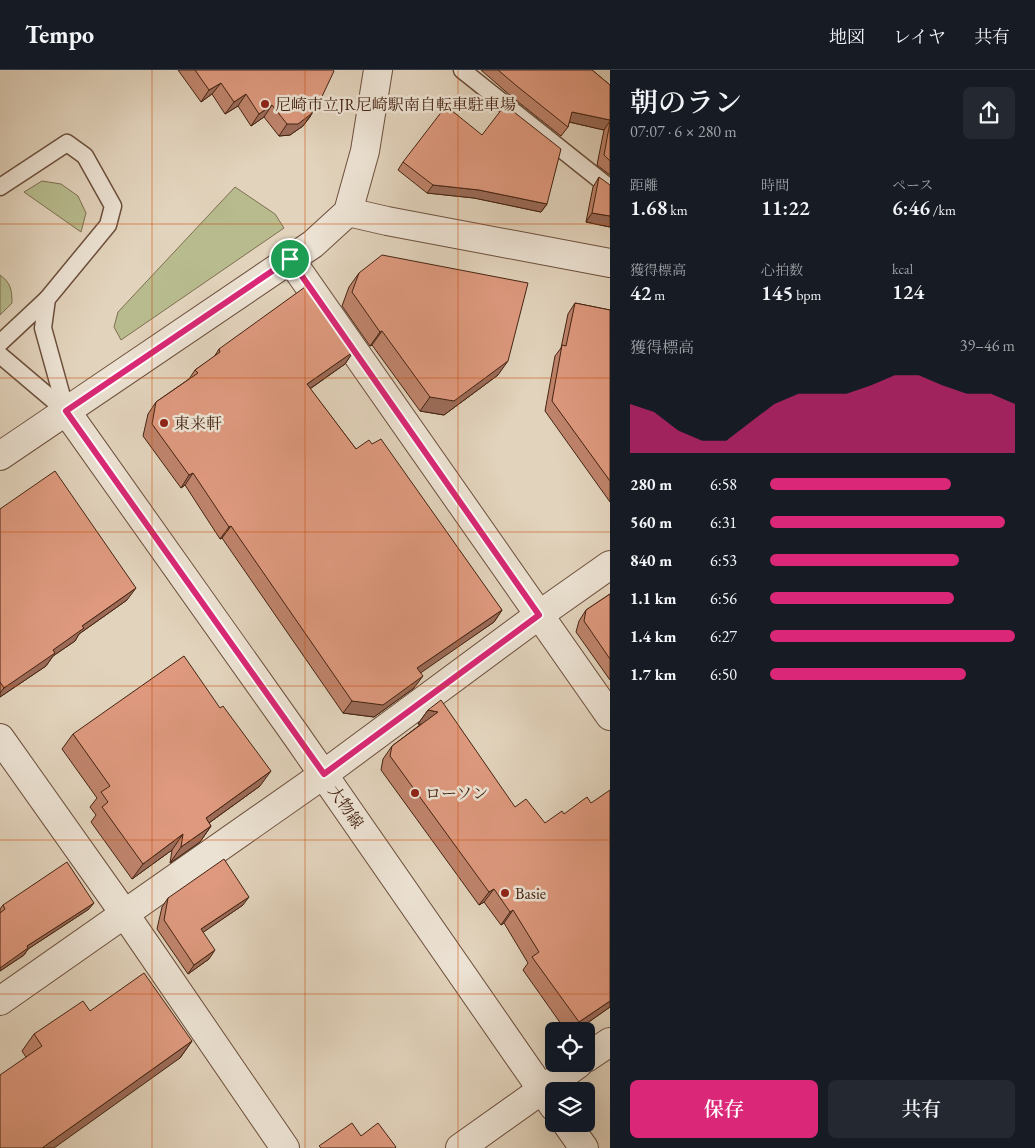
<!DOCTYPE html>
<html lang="ja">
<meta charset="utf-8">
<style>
body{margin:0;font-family:"EB Garamond","Noto Serif JP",serif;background:#242831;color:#f1f3f6;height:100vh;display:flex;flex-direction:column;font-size:19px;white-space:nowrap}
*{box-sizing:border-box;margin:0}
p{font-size:16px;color:#9ea1a6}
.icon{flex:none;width:28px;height:28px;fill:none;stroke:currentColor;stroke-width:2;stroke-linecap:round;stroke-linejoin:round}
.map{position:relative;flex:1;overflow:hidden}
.drawer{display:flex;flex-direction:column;background:#171b24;width:425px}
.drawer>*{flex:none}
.fabs{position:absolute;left:545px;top:952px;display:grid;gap:10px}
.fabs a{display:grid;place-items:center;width:50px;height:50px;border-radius:8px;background:#171b24;box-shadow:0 5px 20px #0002;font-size:25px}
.pin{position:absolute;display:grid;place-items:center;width:42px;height:42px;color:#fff;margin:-21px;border:2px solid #fff;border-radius:50%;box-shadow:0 1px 5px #0007}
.round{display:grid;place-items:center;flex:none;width:52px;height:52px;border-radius:8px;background:#242831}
.headline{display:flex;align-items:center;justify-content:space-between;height:85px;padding:0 20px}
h1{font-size:28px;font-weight:600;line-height:38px}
.figures{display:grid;grid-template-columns:repeat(3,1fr);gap:8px;height:85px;padding:5px 20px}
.figures div{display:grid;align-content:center}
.figures b{font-size:21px;font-weight:600}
.figures small{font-size:14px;font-weight:400}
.figures p{font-size:14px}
.chart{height:140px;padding:10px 20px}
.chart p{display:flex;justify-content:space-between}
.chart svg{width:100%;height:90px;margin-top:5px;fill:#db2777;opacity:.7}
.cta{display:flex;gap:10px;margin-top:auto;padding:10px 20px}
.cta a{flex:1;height:58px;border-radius:8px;background:#db2777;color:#fff;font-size:20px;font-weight:600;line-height:58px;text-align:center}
.cta a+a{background:#242831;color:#f1f3f6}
ul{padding:0 20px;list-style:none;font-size:16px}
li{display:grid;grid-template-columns:80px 60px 1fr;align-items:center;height:38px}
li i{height:12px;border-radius:6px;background:#db2777}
header{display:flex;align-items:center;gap:30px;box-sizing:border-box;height:70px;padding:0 25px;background:#171b24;border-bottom:1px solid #363941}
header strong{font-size:24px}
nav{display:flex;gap:28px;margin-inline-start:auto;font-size:18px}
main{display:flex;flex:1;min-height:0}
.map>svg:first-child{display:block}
.green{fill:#b7bb8e;stroke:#7e6f50}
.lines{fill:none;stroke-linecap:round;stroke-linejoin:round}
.service-casing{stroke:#6c4f3c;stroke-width:19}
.minor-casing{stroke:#6c4f3c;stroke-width:30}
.tertiary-casing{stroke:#6c4f3c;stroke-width:30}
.service{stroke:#ece2d3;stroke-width:16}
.minor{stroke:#ece2d3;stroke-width:28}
.tertiary{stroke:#ece2d3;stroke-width:28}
.wall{fill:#bf846c;stroke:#442311}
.shaded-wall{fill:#9b6b58;stroke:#442311}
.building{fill:#de997e;stroke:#442311}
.route-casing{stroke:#fff;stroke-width:10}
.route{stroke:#db2777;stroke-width:6}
.grid{fill:none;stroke:#c74e0d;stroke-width:1;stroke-opacity:0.55}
.poi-dot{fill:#8f2418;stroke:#ece2d3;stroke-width:2}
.labels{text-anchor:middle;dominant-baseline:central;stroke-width:5;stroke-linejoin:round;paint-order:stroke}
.poi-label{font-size:16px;fill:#442311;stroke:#ece2d3;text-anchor:start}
.street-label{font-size:16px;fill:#442311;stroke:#ece2d3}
</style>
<header>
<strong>Tempo</strong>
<nav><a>地図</a><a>レイヤ</a><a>共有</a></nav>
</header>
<main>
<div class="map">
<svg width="610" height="1078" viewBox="0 0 610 1078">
<rect width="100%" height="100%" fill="#e2d3bc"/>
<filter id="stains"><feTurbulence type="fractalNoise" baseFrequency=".004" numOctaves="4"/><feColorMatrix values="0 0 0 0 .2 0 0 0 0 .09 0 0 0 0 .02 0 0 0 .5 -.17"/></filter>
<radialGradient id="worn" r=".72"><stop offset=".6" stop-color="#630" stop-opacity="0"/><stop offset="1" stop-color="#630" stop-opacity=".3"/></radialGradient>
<!-- green -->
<g class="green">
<polygon points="42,111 61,114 78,126 86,143 81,162 24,122"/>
<polygon points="235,117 275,144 284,158 121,270 114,257 118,242"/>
<path d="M0 205C11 213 12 220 12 233L0 245Z"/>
</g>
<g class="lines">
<!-- service casing -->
<g class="service-casing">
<g id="service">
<polyline points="462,0 610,118"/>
<polyline points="0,117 67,73 85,86 113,136 108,155 47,229 43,258 66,341"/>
<polyline points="0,273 47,229"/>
<polyline points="0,285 66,341"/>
</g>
</g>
<!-- minor casing -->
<g class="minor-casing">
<g id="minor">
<polyline points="290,189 610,646"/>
<polyline points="0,668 124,843 285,1078"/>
<polyline points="0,931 324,704 539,545 610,495"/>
<polyline points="586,988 610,972"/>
<polyline points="460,1078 578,994"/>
</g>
</g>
<!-- tertiary casing -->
<g class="tertiary-casing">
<g id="tertiary">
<polyline points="348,142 387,151 610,193"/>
<polyline points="66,341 298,668 554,1037"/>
<polyline points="0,386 313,174 348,142 365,81 378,0"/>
<polyline points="567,1054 584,1078"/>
</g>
</g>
<!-- service -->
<use href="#service" class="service"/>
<!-- minor -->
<use href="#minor" class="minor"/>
<!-- tertiary -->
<use href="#tertiary" class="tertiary"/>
</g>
<!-- wall -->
<g class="wall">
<polygon points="178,0 333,0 310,47 303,56 290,65 279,66 264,47 251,56 238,36 225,44 212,24 201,32"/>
<polygon points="481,0 592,0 610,15 610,105 597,95 604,60 569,52 568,57 561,66 512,27"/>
<polygon points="403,92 547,134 541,142 474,128 427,123 398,100"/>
<polygon points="599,107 610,157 586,152 593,117"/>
<polygon points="359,203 498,305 444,345 420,341 372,275 370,276 342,236 349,217"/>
<polygon points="575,233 610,240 610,432 545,341 555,286 561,278 568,244"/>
<polygon points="338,260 353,282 345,294 310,319 356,379 502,540 494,552 420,602 414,618 374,647 343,643 222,468 220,469 185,415 181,418 143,366 148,344 156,332 189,309 195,300 214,287 219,279 337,262"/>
<polygon points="0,439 127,530 79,564 75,571 53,586 46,596 0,627"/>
<polygon points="610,524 610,610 576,562 579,551 586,540"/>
<polygon points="428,640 610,937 576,961 566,961 523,900 528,893 504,853 501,855 484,832 479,835 381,700 383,689 392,676 421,654 418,654"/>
<polygon points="73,664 260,716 209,753 211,756 200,772 170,793 172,780 132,809 91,752 96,745 90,737 97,728 62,679"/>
<polygon points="168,828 243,835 203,862 209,889 188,904 157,859 162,837"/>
<polygon points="3,835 89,839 28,879 24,885 0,901 0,839"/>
<polygon points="90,941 192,971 180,988 26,987 22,981 34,964"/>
</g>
<!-- shaded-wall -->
<g class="shaded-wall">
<polygon points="221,13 212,24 201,32 209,20"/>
<polygon points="246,24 238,36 225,44 234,32"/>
<polygon points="272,35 264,47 251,56 259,44"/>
<polygon points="318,35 303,56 290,65 279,66 287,54"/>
<polygon points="572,42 610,50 610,51 604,60 565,51"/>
<polygon points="433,115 479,120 547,134 541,142 474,128 427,123"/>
<polygon points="592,143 610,146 610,157 586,152"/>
<polygon points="382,261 372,275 370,276 380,262"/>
<polygon points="353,282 345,294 298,327 307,314"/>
<polygon points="508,291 498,305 444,345 420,341 430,327"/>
<polygon points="193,403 185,415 181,418 189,405"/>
<polygon points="231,456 222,468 220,469 229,457"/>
<polygon points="136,518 127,530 79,564 75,571 53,586 46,596 0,627 0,623 4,618 82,556"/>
<polygon points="502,540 494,552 409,611 417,598"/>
<polygon points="423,606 414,618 374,647 343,643 352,631"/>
<polygon points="428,640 438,642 428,655 418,654"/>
<polygon points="271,701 260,716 195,763 206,748"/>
<polygon points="211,756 200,772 170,793 181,777"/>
<polygon points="183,764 172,780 132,809 143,794"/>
<polygon points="494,819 484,832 479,835 489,822"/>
<polygon points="249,827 243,835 195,868 201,859"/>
<polygon points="94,833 89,839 28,879 24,885 0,901 0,898 27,876"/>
<polygon points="513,840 504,853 501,855 510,842"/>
<polygon points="215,880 209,889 188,904 194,895"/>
<polygon points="610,931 610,937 576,961 572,961 579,952"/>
<polygon points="192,971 180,988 54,1078 42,1078"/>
</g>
<!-- building -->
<g class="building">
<polygon points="195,0 333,0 334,1 318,35 311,44 298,54 287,54 272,35 259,44 246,24 234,32 221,13 209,20"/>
<polygon points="498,0 592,0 610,15 610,50 572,42 568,57 518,17"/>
<polygon points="505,35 561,79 547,134 479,120 433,115 403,92 446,36 482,65"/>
<polygon points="610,52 610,91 604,85"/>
<polygon points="599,107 610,115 610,146 592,143"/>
<polygon points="382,185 528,213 508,291 454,331 430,327 382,261 380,262 352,222 359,203"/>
<polygon points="305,217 337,263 338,260 353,282 307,314 356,379 369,370 372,374 381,369 502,540 417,598 423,606 383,635 352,631 231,456 229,457 193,403 189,405 152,354 156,332 198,303 195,300 220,282 219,279"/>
<polygon points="575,233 610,240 610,411 552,331 562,275 566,276"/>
<polygon points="55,401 136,518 82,556 84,558 53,580 55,583 4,618 0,612 0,439"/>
<polygon points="610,524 610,589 584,551 586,540"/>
<polygon points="184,586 220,638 223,636 271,701 206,748 211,756 181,777 183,764 143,794 102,737 108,732 101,722 110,716 73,664"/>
<polygon points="441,630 515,737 526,729 545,753 562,741 564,744 587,727 591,733 610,720 610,931 579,952 532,887 539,882 513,840 510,842 494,819 489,822 390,686 392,676 438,642 428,640"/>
<polygon points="224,789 249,827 201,859 215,880 194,895 164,850 168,828"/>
<polygon points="67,792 94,833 27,876 28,878 0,898 0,843 5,839 3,835"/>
<polygon points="144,903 192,971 42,1078 0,1078 0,1005 42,976 34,964 83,931 90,941"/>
<polygon points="352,1053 361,1066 378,1053 396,1077 395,1078 321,1078 319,1076"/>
</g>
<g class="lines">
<!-- route casing -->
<g class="route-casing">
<polygon id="route" points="290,189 539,545 324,704 66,341"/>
</g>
<!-- route -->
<use href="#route" class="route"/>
</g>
<!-- grid -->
<path class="grid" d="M152 0V1078M305 0V1078M458 0V1078M0 154H610M0 308H610M0 462H610M0 616H610M0 770H610M0 924H610"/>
<!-- markers -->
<g class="poi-dot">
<circle cx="265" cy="34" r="5"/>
<circle cx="164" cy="353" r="5"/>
<circle cx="415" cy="723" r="5"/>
<circle cx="505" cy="823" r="5"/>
</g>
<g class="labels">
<!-- poi labels -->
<g class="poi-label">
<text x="275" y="34">尼崎市立JR尼崎駅南自転車駐車場</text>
<text x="174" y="353">東来軒</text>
<text x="425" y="723">ローソン</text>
<text x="515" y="823">Basie</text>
</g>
<!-- street labels -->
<g class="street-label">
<text transform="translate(346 737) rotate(55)">大物線</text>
</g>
</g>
<rect width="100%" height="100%" filter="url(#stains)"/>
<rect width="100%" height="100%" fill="url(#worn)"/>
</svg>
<div class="fabs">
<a><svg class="icon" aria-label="locate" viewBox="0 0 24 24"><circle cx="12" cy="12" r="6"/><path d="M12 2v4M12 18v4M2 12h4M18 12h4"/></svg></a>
<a><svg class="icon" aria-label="layers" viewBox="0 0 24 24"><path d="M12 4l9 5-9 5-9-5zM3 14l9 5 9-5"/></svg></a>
</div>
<div class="pin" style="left:290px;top:189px;background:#1e9e55"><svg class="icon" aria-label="arrive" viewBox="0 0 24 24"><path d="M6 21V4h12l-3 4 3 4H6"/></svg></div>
</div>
<section class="drawer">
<div class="headline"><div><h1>朝のラン</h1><p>07:07 · 6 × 280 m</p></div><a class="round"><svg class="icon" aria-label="share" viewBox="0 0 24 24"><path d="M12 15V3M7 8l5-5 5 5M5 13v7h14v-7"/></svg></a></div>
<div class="figures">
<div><p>距離</p><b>1.68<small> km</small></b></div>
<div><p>時間</p><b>11:22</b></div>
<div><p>ペース</p><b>6:46<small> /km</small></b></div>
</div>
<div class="figures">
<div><p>獲得標高</p><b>42<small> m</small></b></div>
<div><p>心拍数</p><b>145<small> bpm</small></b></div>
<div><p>kcal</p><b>124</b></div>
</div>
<div class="chart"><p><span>獲得標高</span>39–46 m</p>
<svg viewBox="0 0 160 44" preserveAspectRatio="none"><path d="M0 44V20L10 24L20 33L30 38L40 38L50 29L60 20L70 15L80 15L90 15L100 11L110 6L120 6L130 11L140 15L150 15L160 20V44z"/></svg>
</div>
<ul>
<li><b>280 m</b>6:58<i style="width:74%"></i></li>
<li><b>560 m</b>6:31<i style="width:96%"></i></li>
<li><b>840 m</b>6:53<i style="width:77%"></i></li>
<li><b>1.1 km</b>6:56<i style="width:75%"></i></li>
<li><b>1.4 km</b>6:27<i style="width:100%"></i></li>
<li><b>1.7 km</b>6:50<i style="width:80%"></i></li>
</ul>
<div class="cta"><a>保存</a><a>共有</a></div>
</section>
</main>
